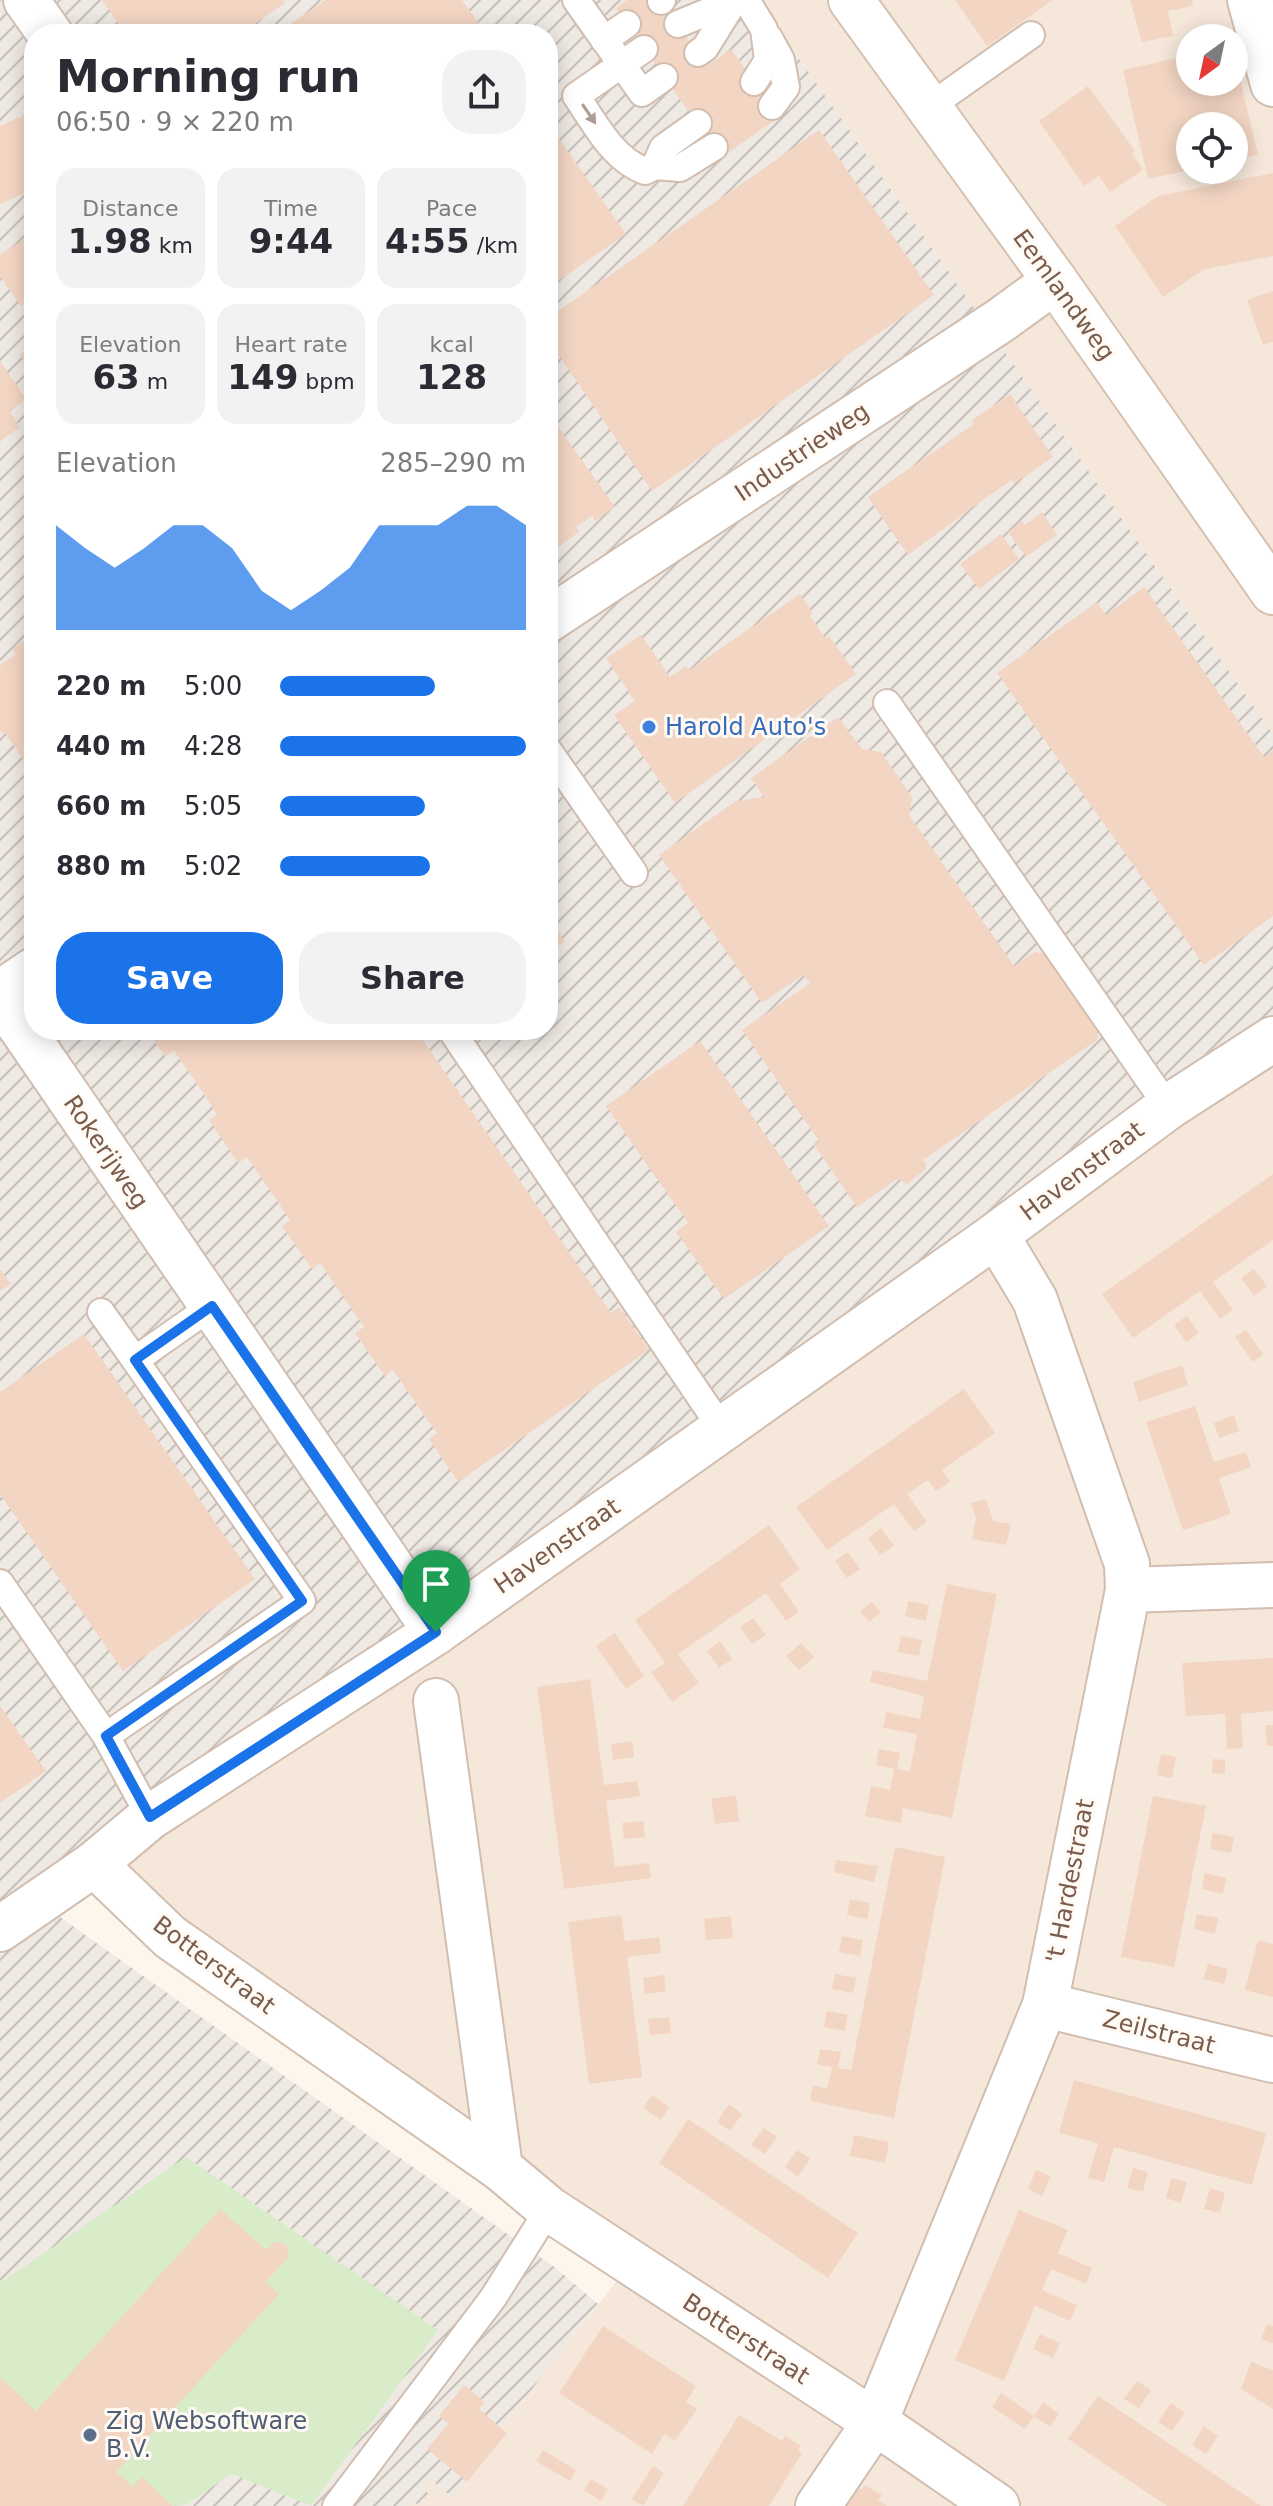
<!DOCTYPE html>
<meta charset="utf-8">
<style>
body{margin:0;font-family:"DejaVu Sans",sans-serif;background:#f2f2f3;color:#2b2b33;height:100vh;display:flex;flex-direction:column;font-size:30px;white-space:nowrap}
*{box-sizing:border-box;margin:0}
p{font-size:26px;color:#7c7c81}
.icon{flex:none;width:44px;height:44px;fill:none;stroke:currentColor;stroke-width:2;stroke-linecap:round;stroke-linejoin:round}
.map{position:relative;flex:1;overflow:hidden}
.sheet{position:absolute;left:24px;top:24px;width:534px;height:1016px;display:flex;flex-direction:column;background:#fff;border-radius:32px;box-shadow:0 4px 20px #0003}
.sheet>*{flex:none}
.needle{width:52px;rotate:213deg}
.fabs{position:absolute;left:1176px;top:24px;display:grid;gap:16px}
.fabs a{display:grid;place-items:center;width:72px;height:72px;border-radius:50%;background:#fff;box-shadow:0 4px 20px #0003;font-size:40px}
.pin{position:absolute;display:grid;place-items:center;width:68px;height:68px;color:#fff;margin:-82px -34px;border-radius:50% 50% 50% 0;rotate:-45deg;box-shadow:0 0 8px #0007}
.pin .icon{rotate:45deg}
.round{display:grid;place-items:center;flex:none;width:84px;height:84px;border-radius:32px;background:#f2f2f3}
.overview{display:flex;align-items:center;justify-content:space-between;height:136px;padding:0 32px}
h1{font-size:44px;font-weight:700;line-height:60px}
.metrics{display:grid;grid-template-columns:repeat(3,1fr);gap:12px;height:136px;padding:8px 32px}
.metrics div{display:grid;align-content:center;border-radius:20px;background:#f2f2f3;text-align:center}
.metrics b{font-size:34px;font-weight:700}
.metrics small{font-size:22px;font-weight:400}
.metrics p{font-size:22px}
.chart{height:224px;padding:16px 32px}
.chart p{display:flex;justify-content:space-between}
.chart svg{width:100%;height:144px;margin-top:8px;fill:#1a73e8;opacity:.7}
.cta{display:flex;gap:16px;margin-top:auto;padding:16px 32px}
.cta a{flex:1;height:92px;border-radius:32px;background:#1a73e8;color:#fff;font-size:32px;font-weight:700;line-height:92px;text-align:center}
.cta a+a{background:#f2f2f3;color:#2b2b33}
ul{padding:0 32px;list-style:none;font-size:26px}
li{display:grid;grid-template-columns:128px 96px 1fr;align-items:center;height:60px}
li i{height:20px;border-radius:10px;background:#1a73e8}
.map>svg:first-child{display:block}
.residential{fill:#f5e8da;fill-rule:evenodd}
.industrial{fill:url(#industrial-furrows);fill-rule:evenodd}
.park{fill:#d8ecc9}
.building{fill:#f3d5c3}
.lines{fill:none;stroke-linecap:round;stroke-linejoin:round}
.lane-casing{stroke:#d1beb0;stroke-width:30}
.street-casing{stroke:#d1beb0;stroke-width:48}
.secondary-casing{stroke:#d6c0b0;stroke-width:48}
.lane{stroke:#fff;stroke-width:26}
.street{stroke:#fff;stroke-width:44}
.secondary{stroke:#fff;stroke-width:44}
.oneway{fill:#af9d94}
.route-casing{stroke:#fff;stroke-width:16}
.route{stroke:#1a73e8;stroke-width:10}
.shop-dot{fill:#3f7fe0;stroke:#fffaf3;stroke-width:3}
.service-dot{fill:#5c6f8a;stroke:#fffaf3;stroke-width:3}
.labels{text-anchor:middle;dominant-baseline:central;stroke-width:6;stroke-linejoin:round;paint-order:stroke}
.street-label{font-size:24px;fill:#7a5c4d;stroke:#fffaf3}
.shop-label{font-size:24px;fill:#366cbe;stroke:#fffaf3;text-anchor:start}
.service-label{font-size:24px;fill:#4e5e75;stroke:#fffaf3;text-anchor:start}
</style>
<div class="map">
<svg width="1273" height="2506" viewBox="0 0 1273 2506">
<defs>
<pattern id="industrial-furrows" width="10" height="10" patternUnits="userSpaceOnUse" patternTransform="scale(2)"><rect width="10" height="10" fill="#efe9e4"/><path d="M-1 1l2-2M0 10L10 0M9 11l2-2" fill="none" stroke="#c7c0bb"/></pattern>
</defs>
<rect width="100%" height="100%" fill="#fdf6ec"/>
<!-- residential -->
<g class="residential">
<path d="M758 0H1273V734ZM1190 38H1234V82H1190ZM1190 126H1234V170H1190Z"/>
<polygon points="1273,1034 1273,2506 408,2506 413,2500 429,2493 423,2488 430,2479 452,2498 501,2429 630,2264 181,1940 103,1849"/>
</g>
<!-- industrial -->
<path class="industrial" d="M0 0H758L1273 734V1019L33 1898 557 2269 598 2304 501 2429 506 2433 453 2498 430 2479 423 2488 429 2494 419 2505 413 2501 408 2506H0ZM34 34H548V1030H34Z"/>
<!-- park -->
<polygon class="park" points="186,2157 438,2330 311,2506 232,2474 185,2505 173,2506 142,2478 133,2487 116,2472 266,2282 289,2256 286,2244 274,2242 266,2250 36,2411 0,2377 0,2283"/>
<!-- building -->
<g class="building">
<polygon points="102,0 283,0 285,3 240,34 125,34"/>
<polygon points="325,0 462,0 486,34 276,34"/>
<polygon points="627,0 660,0 707,66 731,49 779,117 721,158 616,8"/>
<polygon points="955,0 1053,0 987,46"/>
<polygon points="1130,0 1192,0 1193,6 1168,11 1173,36 1142,42"/>
<polygon points="1234,54 1258,155 1234,160 1234,126 1190,126 1190,170 1148,179 1123,70 1190,55 1190,82 1234,82"/>
<polygon points="1088,86 1135,151 1132,153 1143,170 1110,192 1099,176 1084,186 1039,121"/>
<polygon points="34,111 34,189 0,204 0,126"/>
<polygon points="548,123 626,234 548,288"/>
<polygon points="819,130 934,295 652,491 548,340 548,318"/>
<polygon points="1273,173 1273,256 1205,269 1163,297 1115,226 1158,196"/>
<polygon points="34,232 34,297 21,306 0,276 0,255"/>
<polygon points="1273,291 1273,342 1263,345 1247,300"/>
<polygon points="34,345 34,375 20,355"/>
<polygon points="0,361 26,399 9,411 20,427 0,441"/>
<polygon points="1010,394 1053,457 1014,484 1012,480 977,504 908,555 868,497 974,424 971,421"/>
<polygon points="554,421 615,507 595,521 592,516 576,527 579,532 548,554 548,425"/>
<polygon points="1042,512 1057,535 1026,557 1008,532 1022,521 1025,525"/>
<polygon points="1001,534 1019,559 979,589 960,564"/>
<polygon points="1144,587 1264,757 1273,750 1273,916 1204,965 997,673 1097,602 1106,615"/>
<polygon points="800,594 813,613 810,616 825,638 829,636 856,674 675,803 614,715 635,701 606,658 641,635 670,677 686,666 689,670"/>
<polygon points="34,634 34,775 5,733 3,734 0,730 0,665 16,654 12,649"/>
<polygon points="838,717 862,749 881,752 912,797 909,815 1014,966 1035,952 1055,955 1100,1021 1097,1040 923,1160 926,1163 925,1170 907,1184 897,1179 857,1207 814,1145 819,1141 742,1030 810,983 803,975 762,1003 659,855 736,801 764,797 751,778"/>
<polygon points="548,917 565,941 548,953"/>
<polygon points="147,1030 416,1030 611,1313 619,1307 649,1350 458,1482 429,1439 437,1433 415,1402 393,1370 385,1376 355,1333 364,1327 320,1263 312,1269 282,1226 290,1220 269,1189 247,1157 238,1163 209,1120 217,1114 196,1082 174,1051 165,1056"/>
<polygon points="700,1041 829,1226 724,1299 676,1232 688,1223 606,1106"/>
<polygon points="1273,1174 1273,1240 1213,1282 1233,1310 1220,1319 1200,1291 1133,1338 1102,1294"/>
<polygon points="0,1269 11,1284 0,1291"/>
<polygon points="1254,1269 1267,1286 1254,1296 1241,1278"/>
<polygon points="1187,1316 1199,1333 1186,1342 1174,1325"/>
<polygon points="1246,1330 1263,1354 1253,1362 1235,1337"/>
<polygon points="84,1334 255,1579 123,1671 0,1494 0,1392"/>
<polygon points="1182,1365 1188,1385 1139,1402 1133,1382"/>
<polygon points="964,1389 995,1433 942,1470 950,1482 936,1491 928,1480 907,1494 927,1522 914,1531 894,1504 827,1550 796,1507"/>
<polygon points="1195,1406 1214,1462 1246,1452 1251,1467 1219,1478 1231,1514 1183,1530 1146,1422"/>
<polygon points="1234,1415 1239,1431 1219,1438 1214,1423"/>
<polygon points="986,1499 993,1521 1011,1524 1006,1545 972,1539 976,1518 971,1503"/>
<polygon points="769,1525 800,1569 780,1584 799,1612 786,1621 766,1593 678,1654 699,1683 672,1702 651,1672 665,1663 635,1620"/>
<polygon points="881,1528 894,1546 880,1555 868,1538"/>
<polygon points="848,1552 860,1569 847,1578 835,1561"/>
<polygon points="947,1584 997,1594 952,1818 903,1808 901,1823 865,1816 871,1786 890,1790 894,1768 910,1771 917,1734 883,1728 886,1712 920,1719 924,1696 870,1682 873,1670 927,1681"/>
<polygon points="908,1601 929,1605 926,1621 905,1616"/>
<polygon points="872,1602 881,1612 869,1622 860,1611"/>
<polygon points="753,1618 766,1635 752,1644 740,1627"/>
<polygon points="615,1633 644,1676 626,1689 596,1646"/>
<polygon points="901,1636 922,1640 919,1656 898,1652"/>
<polygon points="720,1641 732,1659 719,1668 707,1651"/>
<polygon points="801,1643 814,1657 799,1670 786,1656"/>
<polygon points="1273,1658 1273,1711 1241,1714 1243,1748 1227,1749 1225,1714 1186,1716 1182,1663"/>
<polygon points="590,1679 604,1785 637,1781 640,1796 606,1801 615,1867 649,1863 651,1878 564,1889 537,1687"/>
<polygon points="0,1706 46,1771 0,1803"/>
<polygon points="1265,1725 1273,1725 1273,1746 1267,1746"/>
<polygon points="632,1741 634,1757 613,1760 611,1744"/>
<polygon points="879,1749 900,1753 897,1769 876,1765"/>
<polygon points="1161,1754 1176,1757 1172,1778 1157,1775"/>
<polygon points="1213,1759 1225,1760 1225,1774 1212,1773"/>
<polygon points="736,1795 739,1821 715,1824 711,1799"/>
<polygon points="1153,1796 1206,1806 1174,1967 1121,1957"/>
<polygon points="643,1821 645,1837 624,1839 622,1823"/>
<polygon points="1213,1833 1234,1837 1231,1853 1210,1849"/>
<polygon points="895,1847 945,1857 894,2118 810,2101 813,2085 827,2089 832,2067 817,2064 820,2049 841,2052 838,2068 851,2070"/>
<polygon points="836,1860 878,1866 874,1882 834,1872"/>
<polygon points="1205,1873 1226,1878 1223,1894 1202,1889"/>
<polygon points="850,1899 870,1903 867,1919 847,1915"/>
<polygon points="1197,1914 1218,1918 1215,1934 1194,1929"/>
<polygon points="621,1915 625,1941 659,1937 661,1953 627,1957 642,2077 589,2084 568,1922"/>
<polygon points="731,1916 733,1938 706,1940 704,1919"/>
<polygon points="842,1936 863,1940 860,1956 839,1952"/>
<polygon points="1258,1940 1273,1944 1273,1997 1245,1990"/>
<polygon points="1208,1964 1228,1969 1224,1984 1203,1979"/>
<polygon points="835,1974 856,1978 853,1993 832,1989"/>
<polygon points="664,1975 666,1991 645,1994 643,1978"/>
<polygon points="827,2011 848,2015 845,2031 824,2027"/>
<polygon points="669,2017 671,2033 650,2035 648,2019"/>
<polygon points="1074,2080 1266,2133 1252,2185 1114,2147 1104,2182 1088,2178 1098,2143 1059,2133"/>
<polygon points="652,2095 669,2107 661,2120 643,2108"/>
<polygon points="729,2104 742,2114 730,2131 717,2122"/>
<polygon points="688,2119 858,2233 828,2278 659,2163"/>
<polygon points="764,2128 777,2137 765,2154 751,2145"/>
<polygon points="854,2135 889,2142 885,2163 850,2156"/>
<polygon points="797,2150 810,2159 798,2177 785,2167"/>
<polygon points="1133,2168 1148,2172 1143,2192 1127,2188"/>
<polygon points="1036,2170 1051,2176 1042,2196 1028,2189"/>
<polygon points="1171,2178 1187,2182 1181,2203 1166,2198"/>
<polygon points="1210,2188 1225,2193 1220,2213 1204,2209"/>
<polygon points="220,2209 266,2250 274,2242 286,2244 289,2256 266,2282 279,2294 116,2472 133,2487 142,2477 173,2506 0,2506 0,2377 36,2411"/>
<polygon points="1019,2210 1068,2230 1058,2253 1092,2268 1086,2284 1051,2269 1042,2290 1077,2305 1070,2321 1035,2306 1004,2381 955,2360"/>
<polygon points="1267,2324 1273,2326 1273,2343 1261,2339"/>
<polygon points="603,2326 696,2386 686,2402 697,2409 675,2441 664,2434 652,2454 559,2393"/>
<polygon points="1040,2334 1060,2343 1053,2358 1033,2349"/>
<polygon points="1251,2362 1273,2370 1273,2409 1241,2389"/>
<polygon points="1137,2381 1151,2390 1139,2408 1124,2399"/>
<polygon points="464,2385 485,2402 479,2409 507,2433 467,2482 427,2449 448,2424 439,2416"/>
<polygon points="1001,2393 1034,2416 1043,2402 1059,2414 1050,2427 1034,2416 1025,2429 992,2407"/>
<polygon points="1098,2396 1165,2441 1261,2506 1167,2506 1068,2439"/>
<polygon points="1171,2403 1185,2413 1172,2431 1158,2422"/>
<polygon points="739,2415 782,2441 785,2436 801,2446 798,2451 802,2453 769,2506 683,2506"/>
<polygon points="1204,2426 1218,2436 1206,2454 1192,2445"/>
<polygon points="543,2450 576,2470 570,2481 536,2461"/>
<polygon points="653,2466 664,2473 643,2506 632,2499"/>
<polygon points="591,2479 608,2489 601,2501 584,2490"/>
<polygon points="865,2485 882,2495 878,2500 887,2506 847,2506 858,2488 861,2490"/>
</g>
<g class="lines">
<!-- lane casing -->
<g class="lane-casing">
<g id="lane">
<polyline points="576,0 642,93 664,77"/>
<polyline points="746,0 764,29 768,60 754,82"/>
<polyline points="661,1 662,0"/>
<polyline points="678,24 737,0"/>
<polyline points="769,38 781,60 786,87 772,106"/>
<polyline points="604,40 627,24"/>
<path d="M644 49 576 96C595 123 612 159 645 171L655 166 680 168 714 147"/>
<polyline points="698,53 705,48 733,3"/>
<polyline points="929,107 1031,35"/>
<polyline points="655,166 663,148 698,123"/>
<polyline points="887,703 1168,1107"/>
<polyline points="548,750 634,873"/>
<polyline points="451,1030 722,1429"/>
<polyline points="101,1312 135,1360"/>
<polyline points="0,1583 106,1736 150,1817"/>
<polyline points="106,1736 302,1601 135,1360 212,1306"/>
<polyline points="336,2506 493,2298 549,2209"/>
</g>
</g>
<!-- street casing -->
<g class="street-casing">
<g id="street">
<polyline points="26,0 50,34"/>
<polyline points="1250,0 1273,84"/>
<polyline points="548,620 1001,320 1055,281"/>
<polyline points="0,993 34,970"/>
<polyline points="0,997 436,1632"/>
<polyline points="1128,1590 1273,1585"/>
<polyline points="436,1701 500,2168"/>
<polyline points="94,1864 170,1937 500,2168 549,2209 875,2422 997,2506"/>
<polyline points="0,1929 94,1864 150,1817 436,1632 996,1235 1168,1107 1273,1039"/>
<polyline points="1045,2005 1273,2060"/>
<polyline points="818,2506 875,2422 1045,2005 1128,1590 1127,1564 1035,1300 996,1235"/>
</g>
</g>
<!-- secondary casing -->
<g class="secondary-casing">
<polyline id="secondary" points="851,0 1055,281 1273,592"/>
</g>
<!-- lane -->
<use href="#lane" class="lane"/>
<!-- street -->
<use href="#street" class="street"/>
<!-- secondary -->
<use href="#secondary" class="secondary"/>
</g>
<!-- one-way arrows -->
<defs><path id="oneway-solid" d="M-6-.8H1V-3.2L6.5 0L1 3.2V.8H-6Z" transform="scale(2)"/></defs>
<use class="oneway" href="#oneway-solid" transform="translate(589 114) rotate(56)"/>
<g class="lines">
<!-- route casing -->
<g class="route-casing">
<polygon id="route" points="212,1306 436,1632 150,1817 106,1736 302,1601 135,1360"/>
</g>
<!-- route -->
<use href="#route" class="route"/>
</g>
<!-- markers -->
<circle class="shop-dot" cx="649" cy="727" r="8"/>
<circle class="service-dot" cx="90" cy="2435" r="8"/>
<g class="labels">
<!-- street labels -->
<g class="street-label">
<text transform="translate(1064 295) rotate(54)">Eemlandweg</text>
<text transform="translate(802 452) rotate(-34)">Industrieweg</text>
<text transform="translate(106 1152) rotate(56)">Rokerijweg</text>
<text transform="translate(1082 1171) rotate(-37)">Havenstraat</text>
<text transform="translate(557 1546) rotate(-35)">Havenstraat</text>
<text transform="translate(1070 1881) rotate(-79)">'t Hardestraat</text>
<text transform="translate(214 1965) rotate(37)">Botterstraat</text>
<text transform="translate(1159 2032) rotate(14)">Zeilstraat</text>
<text transform="translate(746 2339) rotate(33)">Botterstraat</text>
</g>
<!-- shop labels -->
<g class="shop-label">
<text x="665" y="727">Harold Auto's</text>
</g>
<!-- service labels -->
<g class="service-label">
<text x="106" y="2421">Zig Websoftware<tspan x="106" dy="28">B.V.</tspan></text>
</g>
</g>
</svg>
<div class="fabs">
<a><svg class="needle" viewBox="-14 -14 28 28"><path d="M0-13l5 13h-10z" fill="#e53935"/><path d="M0 13l5-13h-10z" fill="#7c7c81"/></svg></a>
<a><svg class="icon" aria-label="locate" viewBox="0 0 24 24"><circle cx="12" cy="12" r="6"/><path d="M12 2v4M12 18v4M2 12h4M18 12h4"/></svg></a>
</div>
<div class="pin" style="left:436px;top:1632px;background:#1e9e55"><svg class="icon" aria-label="arrive" viewBox="0 0 24 24"><path d="M6 21V4h12l-3 4 3 4H6"/></svg></div>
<section class="sheet">
<div class="overview"><div><h1>Morning run</h1><p>06:50 · 9 × 220 m</p></div><a class="round"><svg class="icon" aria-label="share" viewBox="0 0 24 24"><path d="M12 15V3M7 8l5-5 5 5M5 13v7h14v-7"/></svg></a></div>
<div class="metrics">
<div><p>Distance</p><b>1.98<small> km</small></b></div>
<div><p>Time</p><b>9:44</b></div>
<div><p>Pace</p><b>4:55<small> /km</small></b></div>
</div>
<div class="metrics">
<div><p>Elevation</p><b>63<small> m</small></b></div>
<div><p>Heart rate</p><b>149<small> bpm</small></b></div>
<div><p>kcal</p><b>128</b></div>
</div>
<div class="chart"><p><span>Elevation</span>285–290 m</p>
<svg viewBox="0 0 160 44" preserveAspectRatio="none"><path d="M0 44V12L10 19L20 25L30 19L40 12L50 12L60 19L70 32L80 38L90 32L100 25L110 12L120 12L130 12L140 6L150 6L160 12V44z"/></svg>
</div>
<ul>
<li><b>220 m</b>5:00<i style="width:63%"></i></li>
<li><b>440 m</b>4:28<i style="width:100%"></i></li>
<li><b>660 m</b>5:05<i style="width:59%"></i></li>
<li><b>880 m</b>5:02<i style="width:61%"></i></li>
</ul>
<div class="cta"><a>Save</a><a>Share</a></div>
</section>
</div>
